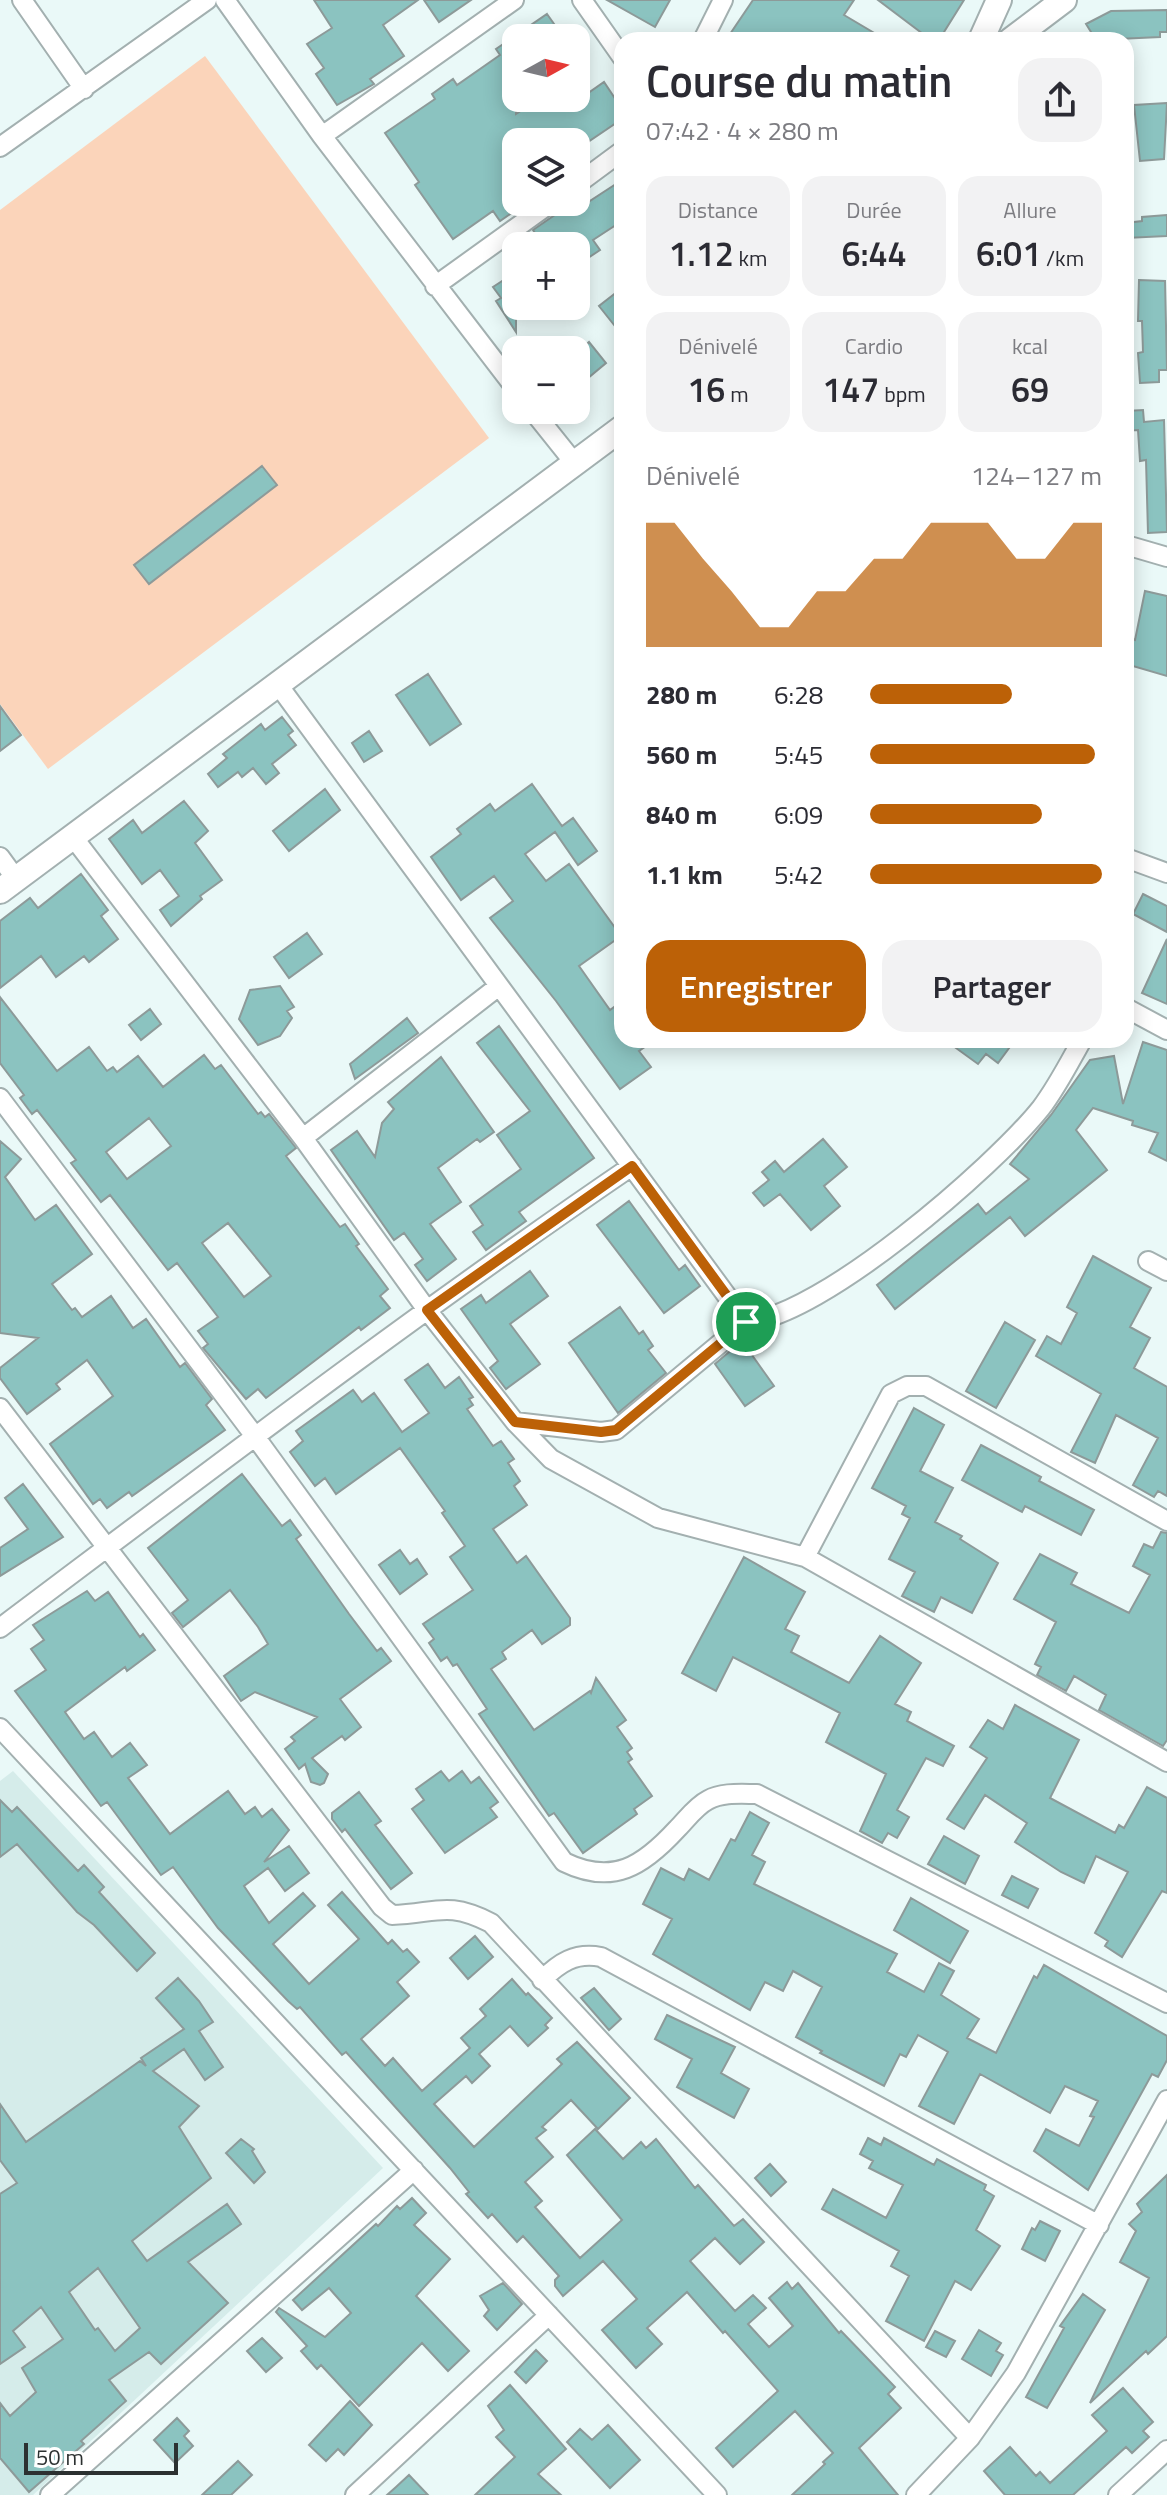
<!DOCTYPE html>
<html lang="fr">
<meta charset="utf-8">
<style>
:root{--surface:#fff;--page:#f2f2f3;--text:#2b2b33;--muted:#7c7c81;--accent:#bc6107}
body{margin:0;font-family:"Titillium Web",sans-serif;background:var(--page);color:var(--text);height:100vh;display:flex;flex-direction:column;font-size:30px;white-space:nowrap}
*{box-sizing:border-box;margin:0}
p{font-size:26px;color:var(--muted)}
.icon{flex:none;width:44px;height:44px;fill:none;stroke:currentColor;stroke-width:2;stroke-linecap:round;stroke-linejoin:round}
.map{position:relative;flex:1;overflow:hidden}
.drawer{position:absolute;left:614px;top:32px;width:520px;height:1016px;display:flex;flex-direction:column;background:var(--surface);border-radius:24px;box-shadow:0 4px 20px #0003}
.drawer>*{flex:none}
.needle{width:52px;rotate:82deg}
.controls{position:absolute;left:502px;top:24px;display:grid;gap:16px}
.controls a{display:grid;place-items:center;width:88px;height:88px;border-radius:16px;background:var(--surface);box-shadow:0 4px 20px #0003;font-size:40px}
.scale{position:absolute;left:24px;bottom:20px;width:154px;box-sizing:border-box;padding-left:8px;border:4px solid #2c3131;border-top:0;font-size:22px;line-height:28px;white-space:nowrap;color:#2c3131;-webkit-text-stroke:6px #fff;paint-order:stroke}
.pin{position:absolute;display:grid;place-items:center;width:68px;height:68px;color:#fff;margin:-34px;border:4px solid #fff;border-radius:50%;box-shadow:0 2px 8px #0007}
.round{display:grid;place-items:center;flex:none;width:84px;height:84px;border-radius:24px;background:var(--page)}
.headline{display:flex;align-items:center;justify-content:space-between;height:136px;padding:0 32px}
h1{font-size:44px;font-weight:600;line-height:60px}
.stats{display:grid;grid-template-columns:repeat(3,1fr);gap:12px;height:136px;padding:8px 32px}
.stats div{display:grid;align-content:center;border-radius:20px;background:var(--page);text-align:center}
.stats b{font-size:34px;font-weight:600}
.stats small{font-size:22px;font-weight:400}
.stats p{font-size:22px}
.chart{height:224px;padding:16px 32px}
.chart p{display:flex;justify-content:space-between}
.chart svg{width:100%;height:144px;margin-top:8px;fill:var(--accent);opacity:.7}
.action{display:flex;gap:16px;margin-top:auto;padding:16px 32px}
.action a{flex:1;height:92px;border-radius:24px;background:var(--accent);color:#fff;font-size:32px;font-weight:600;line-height:92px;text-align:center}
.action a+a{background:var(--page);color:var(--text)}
ul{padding:0 32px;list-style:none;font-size:26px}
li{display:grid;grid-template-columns:128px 96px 1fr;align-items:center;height:60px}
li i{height:20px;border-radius:10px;background:var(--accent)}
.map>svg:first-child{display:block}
.built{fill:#d5ecea}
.green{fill:#fbd4ba}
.building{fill:#8bc3c0;stroke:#8d9a99;stroke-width:2;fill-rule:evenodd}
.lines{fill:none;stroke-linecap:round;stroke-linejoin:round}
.minor-casing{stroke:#a3b0b0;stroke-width:22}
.secondary-casing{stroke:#a3b0b0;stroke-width:28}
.minor{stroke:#fff;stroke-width:18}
.secondary{stroke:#fff;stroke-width:24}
.route-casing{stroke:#fff;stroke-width:16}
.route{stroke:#bc6107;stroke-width:10}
</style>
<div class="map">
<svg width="1167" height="2495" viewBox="0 0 1167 2495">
<rect width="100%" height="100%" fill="#eaf9f8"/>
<path class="built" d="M13,1771L383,2168L33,2495H0V1781Z"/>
<path class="green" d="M205,56L489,438L48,769L0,704V210Z"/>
<path class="building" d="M314,0H418L383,25L404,56L370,79L374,84L337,105L316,74L324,68L307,44L332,28Z
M424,0H471L439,22Z
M607,0H670L655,27Z
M753,0H854L844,15L886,40H726Z
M878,0H964L939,40H931Z
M1167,10V32H1160V37L1096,40L1086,24L1111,11Z
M547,14L564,38H516V114L536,101L542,109L558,98H566L571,105L604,82L622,109V119L576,150V142H516V202H531L520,210L516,203V210L500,221L493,211L453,239L415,185L419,182L385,133L435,99L432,94L453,79L457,85L500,55L496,49Z
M1167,103L1164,159L1140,161L1134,105Z
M622,180V221L593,240L600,250L576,266V246H544L533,230L559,212L564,202H575L579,208Z
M1167,215V236L1126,238V223L1142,221V217Z
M516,272V332L496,301L501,298L493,287Z
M1139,280L1165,281L1167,370H1159V382L1140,383L1138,353L1143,352L1142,321H1138Z
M622,288V335L599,306Z
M589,342L606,363L576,388V353Z
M1143,410L1144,422L1164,420L1167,532L1148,533L1146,460L1140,461L1138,430L1126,431V411Z
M262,466L277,485L149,584L134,565Z
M1145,591L1167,596V676L1126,664V638L1135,640Z
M428,674L461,724L430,745L396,695Z
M0,706L21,735L0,751Z
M282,717L293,731L288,735L296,745L272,764L279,773L266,784L253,768L242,777L238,772L218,787L208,774L227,758L223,754L261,724L265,730Z
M369,731L382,751L364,762L352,743Z
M532,784L562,826L573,818L597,851L578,865L555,832L525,854L546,881L569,864L621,936L579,966L610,1010L622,1001V1040H655L639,1051L651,1067L620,1089L556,1001L490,918L513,901L494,876L461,900L431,857L461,834L457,829L490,804L495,811Z
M325,789L340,810L289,851L273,831Z
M184,801L208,831L195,843L222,880L200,896L202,899L171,926L160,910L179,896L160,870L142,884L109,839L133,820L142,833Z
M81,874L108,910L101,916L118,939L89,962L84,956L56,977L41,956L0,988V921L30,898L38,908Z
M1143,894L1167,906V932L1133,914Z
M307,933L322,954L289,978L274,957Z
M1167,939V1004L1142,993Z
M280,986L294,1007L287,1011L292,1018L280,1036L258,1045L239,1019L250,990Z
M0,997L57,1071L89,1047L107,1071L113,1067L117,1072L138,1056L163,1087L204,1055L215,1069L221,1065L258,1114L261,1112L265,1117L269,1114L296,1148L286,1156L340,1227L345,1224L359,1244L356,1246L388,1289L380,1296L390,1308L361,1330L359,1327L266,1398L258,1389L246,1399L203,1348L208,1344L198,1331L218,1317L177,1263L168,1270L110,1195L101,1202L71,1163L76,1160L37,1110L32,1114L20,1098L24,1095L0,1063ZM149,1118L171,1146L127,1179L106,1152ZM228,1223L271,1276L244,1297L202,1243Z
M150,1009L161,1024L141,1040L129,1025Z
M407,1018L418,1033L355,1079L350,1064Z
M499,1026L594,1158L519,1212L526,1221L486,1250L473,1232L483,1225L470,1206L521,1169L497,1135L530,1111L477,1043Z
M945,1040H1015L998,1063L986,1054L978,1064Z
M1143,1042L1167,1050V1161L1149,1152L1158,1133L1132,1125L1133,1121L1093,1108L1076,1130L1107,1170L1025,1236L1010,1217L895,1309L877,1285L978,1204L986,1214L1029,1179L1010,1164L1051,1115L1090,1060L1114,1056L1123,1104Z
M441,1057L494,1132L480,1142L477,1139L438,1168L461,1202L430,1224L456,1259L427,1281L415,1265L423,1259L404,1233L394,1240L331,1150L357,1131L375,1157L382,1123L394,1109L388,1102Z
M823,1139L847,1167L824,1186L840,1206L811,1230L780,1194L764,1206L753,1193L769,1180L762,1172L775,1161L784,1172Z
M0,1141L21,1159L5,1177L35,1220L56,1205L92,1254L52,1284L72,1310L75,1308L82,1317L111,1296L133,1328L146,1319L180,1367L185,1363L212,1399L206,1405L225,1430L132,1496L129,1492L107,1508L100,1499L93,1504L50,1444L113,1396L87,1360L56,1384L60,1389L27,1414L0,1378V1368L38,1338L0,1333Z
M629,1201L679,1270L685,1265L700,1286L664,1313L597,1225Z
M1093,1256L1151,1288L1130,1327L1150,1338L1134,1368L1167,1387V1496L1158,1491L1154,1497L1133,1485L1158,1438L1116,1415L1095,1463L1071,1452L1101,1394L1036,1356L1047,1336L1061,1344L1077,1313L1067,1307Z
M530,1271L548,1296L510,1324L540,1364L506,1389L490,1368L498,1361L461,1309L481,1295L486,1303Z
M620,1307L639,1334L643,1331L653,1346L648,1350L666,1373L618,1413L569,1343Z
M1005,1322L1035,1340L996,1408L966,1391Z
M742,1341L774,1386L745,1406L715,1364Z
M428,1364L445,1388L459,1377L473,1397L469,1399L473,1405L467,1409L493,1446L501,1441L514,1459L508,1463L520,1481L514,1486L527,1505L493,1529L517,1563L526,1556L570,1618V1625L542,1644L532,1630L502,1652L506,1659L491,1669L534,1730L590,1691L591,1693L596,1678L626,1720L617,1727L632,1748L627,1752L632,1759L628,1762L652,1796L634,1809L637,1814L583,1853L554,1813L549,1816L479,1714L487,1709L457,1664L453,1666L447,1657L441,1661L429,1643L434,1639L423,1624L473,1590L450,1557L465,1546L442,1513L445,1511L400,1448L336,1494L325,1478L315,1486L290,1452L303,1441L296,1431L353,1390L362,1402L374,1393L402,1432L429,1413L405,1380Z
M914,1408L944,1425L920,1471L953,1488L935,1522L962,1536L960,1539L998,1563L972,1613L941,1597L934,1612L902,1596L915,1572L889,1559L910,1518L902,1514L906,1506L872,1488Z
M981,1445L1041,1477L1039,1481L1094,1510L1081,1535L1025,1506L1022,1512L962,1480Z
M242,1474L282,1526L290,1520L301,1535L296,1539L349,1614L377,1651L381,1648L391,1661L340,1699L361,1727L345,1740L342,1736L312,1758L328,1774L324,1783L320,1785L311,1782L305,1764L299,1769L285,1749L295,1741L291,1737L317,1717L255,1692L241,1701L224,1676L268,1644L258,1627L230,1590L183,1627L172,1613L188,1600L148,1548Z
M23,1484L63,1537L0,1576V1548L28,1529L5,1498Z
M1161,1532L1167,1533V1740L1163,1746L1099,1710L1106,1695L1074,1676L1066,1691L1037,1675L1041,1667L1035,1664L1056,1622L1014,1599L1040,1554L1077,1573L1071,1584L1129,1613L1150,1575L1133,1566L1144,1544L1153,1548Z
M400,1550L410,1564L417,1559L427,1574L400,1594L379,1565Z
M744,1557L805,1592L785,1629L799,1636L791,1652L849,1683L880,1636L921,1663L895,1704L911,1712L907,1721L954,1746L943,1766L926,1758L897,1810L909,1817L897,1838L888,1833L882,1843L860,1831L886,1774L826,1742L840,1713L733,1657L716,1691L682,1673Z
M87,1591L95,1601L108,1592L140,1637L143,1634L155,1650L127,1671L125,1667L65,1712L84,1739L94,1732L112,1757L130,1743L147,1765L128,1778L170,1834L228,1791L245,1814L255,1807L262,1817L272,1809L289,1830L264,1862L289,1846L309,1873L285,1891L268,1868L244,1886L269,1923L303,1893L315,1906L273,1944L309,1984L359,1939L328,1905L342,1892L388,1944L392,1940L403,1952L407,1949L419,1962L397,1982L409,1996L361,2039L385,2066L393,2058L422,2091L470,2048L461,2038L486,2016L480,2009L512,1979L526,1995L528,1993L552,2018L545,2025L548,2028L528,2046L510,2026L479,2054L490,2066L472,2083L466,2076L434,2104L474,2147L562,2064L557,2059L577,2042L630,2098L598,2129L571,2100L542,2127L546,2130L536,2138L553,2157L525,2182L542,2201L535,2207L580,2258L622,2220L567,2155L595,2129L623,2159L641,2142L646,2148L656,2139L695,2188L698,2185L734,2226L743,2219L764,2242L740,2264L715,2238L690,2261L735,2311L753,2295L766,2308L748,2324L769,2347L793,2326L769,2298L787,2282L792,2289L798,2283L839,2333L841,2331L895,2387L888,2394L901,2408L859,2448L898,2495H792L825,2464L823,2462L833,2453L795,2411L733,2467L716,2448L778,2391L725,2331L723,2333L687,2292L647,2328L662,2344L636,2368L602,2330L637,2299L603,2261L563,2296L555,2286V2280L559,2276L523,2236L517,2242L492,2214L488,2218L466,2194L469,2192L450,2168L346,2052L342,2055L300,2007L297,2009L288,2001L218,1928L173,1867L161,1875L107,1802L101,1806L15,1691L46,1670L31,1649L44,1640L33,1625Z
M1015,1705L1079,1740L1050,1798L1115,1833L1119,1825L1124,1828L1147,1787L1167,1798V1893L1162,1891L1122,1957L1105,1946L1108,1941L1095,1933L1128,1872L1096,1856L1084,1883L1061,1872L1015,1842L1027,1823L985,1795L964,1829L947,1819L987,1758L970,1747L988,1720L1003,1729Z
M441,1771L449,1781L462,1771L471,1783L479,1777L498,1802L490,1808L497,1817L445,1853L412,1809L424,1800L416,1789Z
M359,1792L381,1821L375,1825L412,1873L391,1889L345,1829L342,1832L332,1819V1813Z
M0,1800L12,1812L17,1807L78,1871L84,1865L104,1887L99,1892L155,1953L137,1971L94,1925L77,1912L17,1844L0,1857Z
M750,1812L769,1823L752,1855L765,1862L754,1884L897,1954L887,1972L924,1992L939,1963L954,1971L941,1995L979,2019L967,2038L996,2053L1034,1976L1037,1978L1044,1965L1167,2036V2060L1158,2077L1152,2074L1088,2190L1034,2151L1046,2129L1079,2146L1094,2117L1090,2116L1098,2101L1065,2086L1050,2113L980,2074L954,2124L919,2106L948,2052L918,2035L906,2057L900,2054L884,2086L820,2053L822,2051L796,2037L822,1987L793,1971L783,1991L765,1982L750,2010L653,1954L672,1919L643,1904L661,1868L684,1880L689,1869L709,1880L731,1839L735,1841Z
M944,1836L979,1856L965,1884L928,1864Z
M1012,1876L1038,1889L1028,1908L1002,1895Z
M911,1898L968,1931L950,1963L894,1930Z
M475,1936L493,1957L468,1979L450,1958Z
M178,1978L199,2001L213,2022L199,2031L223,2067L205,2080L184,2049L153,2071L199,2106L179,2127L211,2178L132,2241L147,2261L227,2204L241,2224L188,2262L228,2303L161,2364L149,2352L109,2380L126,2401L81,2441L84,2444L29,2492L0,2458V2403L10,2416L36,2392L22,2368L63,2339L41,2307L13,2331L25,2347L0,2364V2194L17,2183L0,2160V2104L26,2142L140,2061L146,2066L141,2058L184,2029L156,1998ZM98,2268L140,2328L115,2351L98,2328L95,2330L69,2292Z
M594,1988L621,2019L609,2030L581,1998Z
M667,2015L735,2047L721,2073L749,2089L734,2118L677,2087L692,2059L655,2039Z
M868,2138L881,2145L884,2138L934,2165L937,2159L986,2185L984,2190L994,2196L976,2230L1000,2246L971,2290L955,2281L924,2341L886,2321L909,2276L891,2266L899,2251L822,2209L833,2189L886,2218L903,2185L869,2168L873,2161L860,2154Z
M241,2139L254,2149L252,2151L265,2172L254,2183L226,2153Z
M770,2164L786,2182L771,2196L755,2178Z
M1167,2175V2336L1148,2354L1146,2351L1090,2403L1149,2278L1120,2262L1136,2231L1129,2224L1142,2212L1137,2204Z
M412,2198L426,2213L414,2225L450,2259L416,2296L469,2351L448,2371L422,2343L359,2406L321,2365L317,2369L301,2351L307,2346L276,2312L279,2308L325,2337L351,2313L329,2288L302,2310L293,2300L376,2224L378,2226L397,2206L400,2209Z
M1040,2221L1060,2231L1045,2261L1022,2249L1032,2228L1035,2230Z
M503,2283L522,2304L497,2330L484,2316L489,2310L480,2296Z
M1083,2294L1105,2310L1047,2408L1026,2397L1064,2328L1060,2326Z
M979,2330L1001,2343L996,2351L1003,2355L991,2376L962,2359Z
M935,2331L955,2341L946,2357L926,2347Z
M262,2338L282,2358L266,2372L247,2351Z
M536,2350L547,2361L526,2383L515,2372Z
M510,2385L566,2449L538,2474L561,2495H475L515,2457L496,2437L504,2430L488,2406Z
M1123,2388L1153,2422L1143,2431L1149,2437L1132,2453L1126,2447L1073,2495H1005L984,2471L1010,2447L1036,2476L1040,2472L1050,2483L1107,2431L1092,2415Z
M350,2401L372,2425L344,2455L338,2449L326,2461L309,2445Z
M177,2418L189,2431L184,2436L193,2446L175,2463L154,2440Z
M608,2425L640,2460L610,2488L567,2442L580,2429L592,2440Z
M238,2461L252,2475L231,2495H202Z
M409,2475L428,2495H387L396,2487Z"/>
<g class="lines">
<g class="minor-casing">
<path id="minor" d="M22,0L84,89
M225,0L322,136L516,389
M582,0L622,57
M703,40L723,0
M322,136L514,0
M0,147L207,0
M576,185L622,151
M435,286L552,202
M532,410L576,465
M1126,545L1167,557
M279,686L746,1322
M73,837L303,1138L427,1310L515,1422L551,1459L658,1518L805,1557L1167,1762
M0,857L16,879
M1126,858L1167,873
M1126,1008L1167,1030
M0,1098L254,1435L564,1862C613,1886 643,1866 677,1829C686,1820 696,1806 708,1800C722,1792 742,1794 757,1794L1167,2003
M303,1138L499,986
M1148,1261L1167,1271
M0,1408L382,1907L392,1915C436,1914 446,1900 491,1923L970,2438
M515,1422L601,1432L616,1430L746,1322C820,1318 994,1167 1041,1108C1057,1087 1069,1063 1082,1040
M805,1557L891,1394L907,1386H926L1167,1521
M0,1628C209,1471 416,1313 632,1166
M0,1728L717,2495
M542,1980C559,1963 575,1952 601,1957L1099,2225
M50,2495L414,2170
M355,2495L549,2315
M916,2495L970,2438L1016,2373L1167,2100
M1118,2495L1167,2450"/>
</g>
<g class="secondary-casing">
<path id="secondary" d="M981,40L999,0
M1011,40L1064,0
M0,891L622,428"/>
</g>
<use href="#minor" class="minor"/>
<use href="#secondary" class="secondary"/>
</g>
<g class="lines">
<g class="route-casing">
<path id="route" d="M632,1166L746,1322L616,1430L601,1432L515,1422L427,1310Z"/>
</g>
<use href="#route" class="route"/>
</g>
</svg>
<div class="controls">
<a><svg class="needle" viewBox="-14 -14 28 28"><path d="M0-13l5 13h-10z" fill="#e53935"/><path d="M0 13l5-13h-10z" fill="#7c7c81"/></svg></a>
<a><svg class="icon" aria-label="layers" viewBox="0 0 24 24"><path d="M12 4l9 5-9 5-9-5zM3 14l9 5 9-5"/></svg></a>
<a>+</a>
<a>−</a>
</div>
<div class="scale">50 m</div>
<div class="pin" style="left:746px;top:1322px;background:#1e9e55"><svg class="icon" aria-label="arrive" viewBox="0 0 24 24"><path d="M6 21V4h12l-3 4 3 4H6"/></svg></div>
<section class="drawer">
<div class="headline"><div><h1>Course du matin</h1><p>07:42 · 4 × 280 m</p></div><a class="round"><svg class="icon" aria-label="share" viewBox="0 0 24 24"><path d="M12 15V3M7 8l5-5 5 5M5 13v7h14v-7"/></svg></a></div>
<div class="stats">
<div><p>Distance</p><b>1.12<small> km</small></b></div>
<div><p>Durée</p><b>6:44</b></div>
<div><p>Allure</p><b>6:01<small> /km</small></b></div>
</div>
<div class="stats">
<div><p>Dénivelé</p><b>16<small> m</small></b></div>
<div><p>Cardio</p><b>147<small> bpm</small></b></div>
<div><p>kcal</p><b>69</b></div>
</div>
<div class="chart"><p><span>Dénivelé</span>124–127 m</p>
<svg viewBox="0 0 160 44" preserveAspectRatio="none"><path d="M0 44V6L10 6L20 17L30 27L40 38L50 38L60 27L70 27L80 17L90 17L100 6L110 6L120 6L130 17L140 17L150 6L160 6V44z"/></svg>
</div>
<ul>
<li><b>280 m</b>6:28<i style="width:61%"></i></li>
<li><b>560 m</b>5:45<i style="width:97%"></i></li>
<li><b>840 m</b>6:09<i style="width:74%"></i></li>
<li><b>1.1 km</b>5:42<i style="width:100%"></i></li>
</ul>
<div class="action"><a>Enregistrer</a><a>Partager</a></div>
</section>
</div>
